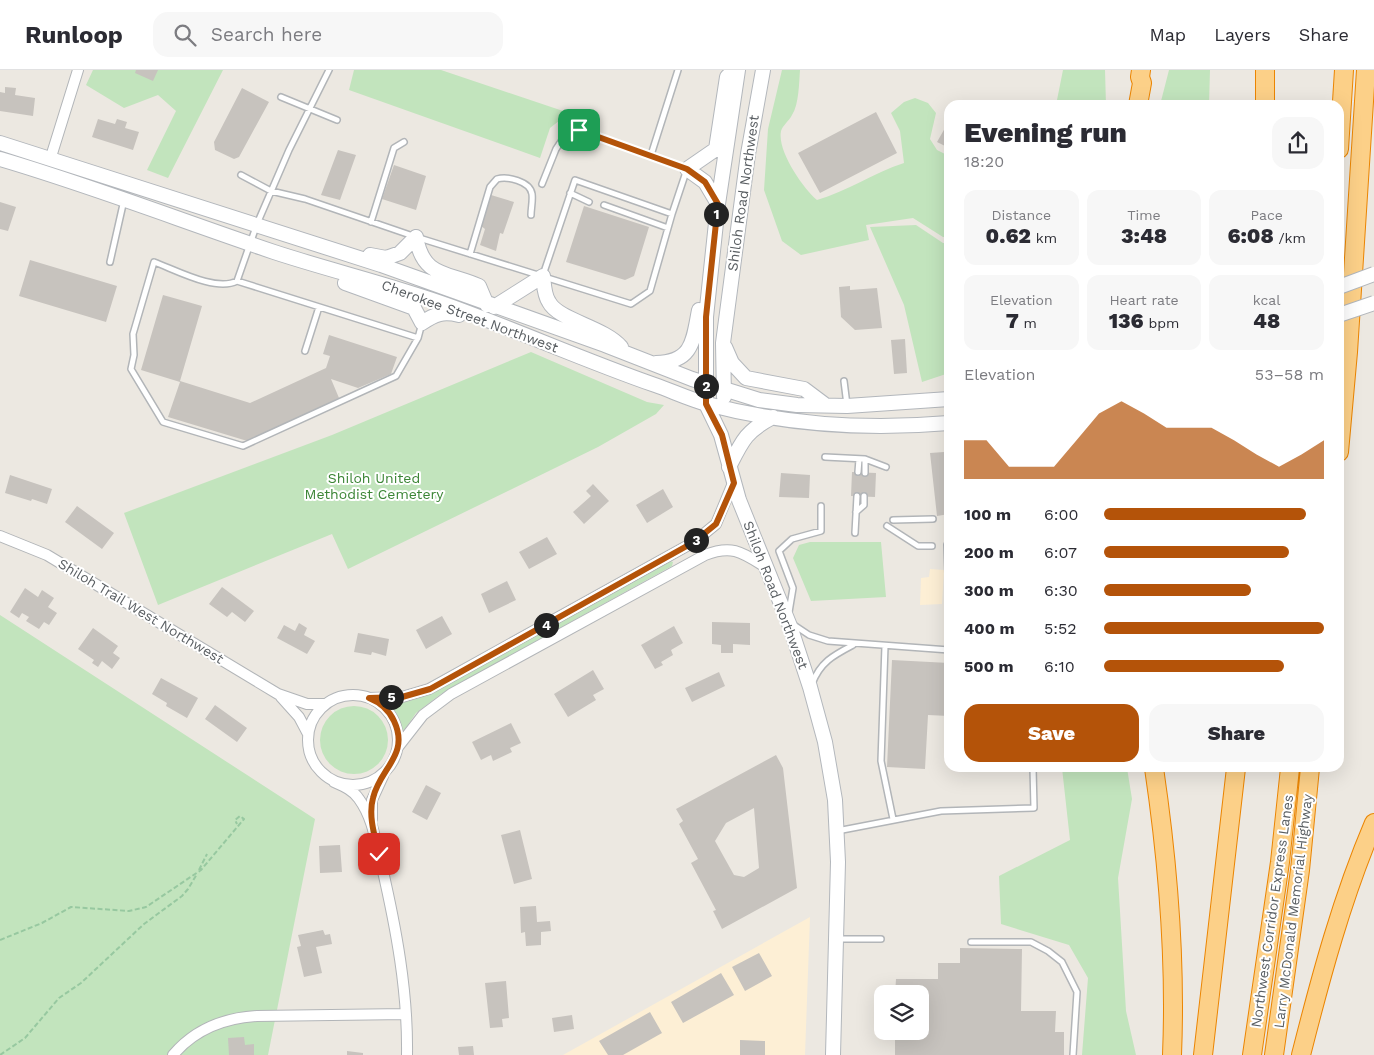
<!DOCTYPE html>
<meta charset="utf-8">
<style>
:root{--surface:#fff;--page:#f7f7f7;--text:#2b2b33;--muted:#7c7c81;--line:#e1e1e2;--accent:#b45309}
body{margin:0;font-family:"Work Sans",sans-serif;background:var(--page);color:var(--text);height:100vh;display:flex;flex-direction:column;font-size:19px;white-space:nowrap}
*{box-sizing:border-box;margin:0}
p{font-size:16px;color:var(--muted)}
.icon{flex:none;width:28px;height:28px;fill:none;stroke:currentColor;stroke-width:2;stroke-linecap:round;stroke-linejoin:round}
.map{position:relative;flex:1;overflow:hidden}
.sheet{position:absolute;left:944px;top:30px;width:400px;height:672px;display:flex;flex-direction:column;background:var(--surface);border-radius:15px;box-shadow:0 5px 20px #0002}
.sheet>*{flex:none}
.buttons{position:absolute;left:874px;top:915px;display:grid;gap:10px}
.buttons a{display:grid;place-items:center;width:55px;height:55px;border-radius:10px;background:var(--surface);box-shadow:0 5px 20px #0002;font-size:25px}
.pin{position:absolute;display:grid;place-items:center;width:42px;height:42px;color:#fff;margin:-21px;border-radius:10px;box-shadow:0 2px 8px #0006}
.km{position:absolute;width:25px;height:25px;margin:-12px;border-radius:50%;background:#222;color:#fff;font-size:14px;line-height:25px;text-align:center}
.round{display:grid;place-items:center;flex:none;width:52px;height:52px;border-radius:15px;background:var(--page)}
.summary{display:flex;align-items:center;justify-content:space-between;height:85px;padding:0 20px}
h1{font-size:28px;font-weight:800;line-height:38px}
.figures{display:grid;grid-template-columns:repeat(3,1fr);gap:8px;height:85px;padding:5px 20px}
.figures div{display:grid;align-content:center;border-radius:12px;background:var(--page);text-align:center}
.figures b{font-size:21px;font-weight:800}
.figures small{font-size:14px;font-weight:400}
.figures p{font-size:14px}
.chart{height:140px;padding:10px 20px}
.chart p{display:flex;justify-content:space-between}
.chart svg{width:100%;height:90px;margin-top:5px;fill:var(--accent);opacity:.7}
.button{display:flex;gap:10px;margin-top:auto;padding:10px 20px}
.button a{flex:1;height:58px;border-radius:15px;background:var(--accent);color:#fff;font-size:20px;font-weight:800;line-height:58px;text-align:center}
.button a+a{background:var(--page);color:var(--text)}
ul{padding:0 20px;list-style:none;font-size:16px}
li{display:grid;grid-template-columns:80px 60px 1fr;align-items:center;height:38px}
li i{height:12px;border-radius:6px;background:var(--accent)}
header{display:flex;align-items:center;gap:30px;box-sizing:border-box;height:70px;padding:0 25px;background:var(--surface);border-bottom:1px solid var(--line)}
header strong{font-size:24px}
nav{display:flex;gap:28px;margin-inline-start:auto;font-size:18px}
.search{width:350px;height:45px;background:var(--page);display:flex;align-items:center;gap:12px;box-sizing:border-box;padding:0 18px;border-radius:15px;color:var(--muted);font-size:19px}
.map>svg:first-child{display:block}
.commercial{fill:#fdefd5}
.green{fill:#c2e4bd}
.building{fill:#c7c3be;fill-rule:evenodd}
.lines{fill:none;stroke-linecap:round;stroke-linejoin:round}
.lane-casing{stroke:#b2b5b8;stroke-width:8}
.street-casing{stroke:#b2b5b8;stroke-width:12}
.secondary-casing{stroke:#b3b7bc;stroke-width:16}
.highway-casing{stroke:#eb8502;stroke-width:20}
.path{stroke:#97c8a0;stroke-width:2;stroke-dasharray:5 2.5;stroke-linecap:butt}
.lane{stroke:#fff;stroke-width:5}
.street{stroke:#fff;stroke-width:10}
.secondary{stroke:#fff;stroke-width:14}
.highway{stroke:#fcd088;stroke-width:18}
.secondary-bridge-casing{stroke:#b3b7bc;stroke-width:16;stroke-linecap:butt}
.secondary-bridge{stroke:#fff;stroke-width:14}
.route-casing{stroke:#fff;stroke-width:10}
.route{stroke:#b45309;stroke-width:6}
.labels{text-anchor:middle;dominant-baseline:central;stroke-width:4;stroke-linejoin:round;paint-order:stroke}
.street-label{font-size:14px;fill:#595e62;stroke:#fff}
.park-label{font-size:14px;fill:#3b8535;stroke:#fff}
</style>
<header>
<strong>Runloop</strong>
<div class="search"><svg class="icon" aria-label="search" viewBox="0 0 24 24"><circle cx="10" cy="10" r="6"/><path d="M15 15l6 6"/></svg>Search here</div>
<nav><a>Map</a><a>Layers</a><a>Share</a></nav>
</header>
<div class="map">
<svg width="1374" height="985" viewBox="0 0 1374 985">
<rect width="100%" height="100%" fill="#ece8e1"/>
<path class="commercial" d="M930,499L944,500L942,534L920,535L921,508L929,507Z
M810,847L805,985H563Z"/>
<path class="green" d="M93,0H223L168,108L147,100L176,41L158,25L124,38L86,15Z
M354,0H441L569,43L550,58L540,88L349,20Z
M782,0H800C799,13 799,34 792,45C789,51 783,55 781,61C777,81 803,118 817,130C848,121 873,103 904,93L900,61L891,43L904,32L915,28L928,33L936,43L930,69L937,80L949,86V167H943L913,148L866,155L869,170L801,185L782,171L764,120L768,59Z
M1063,0H1105L1106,35H1056Z
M1169,0H1210L1209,35H1160Z
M916,155L943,173H949V303L922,312L904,235L870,157Z
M531,282L647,332L664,335L656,344L598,377L348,499L332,464L158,535L124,443L332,365Z
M810,472H881L886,527L811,531L793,488L799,475Z
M670,491L673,492L672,496L441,624L416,643L403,662L397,645L386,631L410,630L437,620Z
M0,545L315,749L268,985H0Z
M320 670a34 34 0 1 1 68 0a34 34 0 1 1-68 0Z
M1062,698H1127L1132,729L1118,808L1126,941L1136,985H1082L1088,908L1069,875L1001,854L999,806L1070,770Z"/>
<path class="building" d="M136,0H158L153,11L135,3Z
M5,17L16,18L15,25L35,28L33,46L0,41V22L5,23Z
M242,18L269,32L239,87L234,89L215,80L214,72Z
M876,42L897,83L820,123L798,83Z
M98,49L115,54L117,49L127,52L125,58L139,62L133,80L92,67Z
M949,51V78L937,72Z
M338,80L356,85L340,130L321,125Z
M394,95L426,106L416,140L382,129Z
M491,125L514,132L503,164L500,163L496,181L480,175L485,159L481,156Z
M0,132L16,137L8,161L0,159Z
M584,136L649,157L634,206L625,210L566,192Z
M30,190L117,216L106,252L19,226Z
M850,216V220L877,218L882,258L855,260L841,247L839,217Z
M163,225L202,236L180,311L250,333L326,298L330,286L323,284L329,265L397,287L391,304L358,318L331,309L339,328L253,370H244L168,347L180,312L141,300Z
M905,269L907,303L894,304L891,270Z
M944,382L946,408H949V444L937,446L930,383Z
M852,402L876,403L875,427L851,426Z
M781,403L810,405L809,428L779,427Z
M10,405L52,419L47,434L32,429L31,431L5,423Z
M593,414L609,431L584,454L573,442L591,426L586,421Z
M663,419L673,437L647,453L636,435Z
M77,436L114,463L102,479L65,452Z
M547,467L557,484L529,499L519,482Z
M507,511L516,530L489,543L481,524Z
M222,517L254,541L245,552L232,542L227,547L209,534Z
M25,518L38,527L42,520L54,528L48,537L57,543L49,555L44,552L39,559L26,551L29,547L22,543L19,548L10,542Z
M442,546L452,564L426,579L416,560Z
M712,552L750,553V575L733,574V583H721V575L712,574Z
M299,553L307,558L304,565L315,571L307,584L277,568L284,555L295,561Z
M674,556L683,573L671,580L673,585L661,592L663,595L655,599L641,575Z
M93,558L118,576L113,583L120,588L112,599L102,591L98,597L92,593L94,590L78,579Z
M358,563L389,569L386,586L372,582L371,585L354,582Z
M892,590L949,593V646L928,645L925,699L887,697Z
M593,600L604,619L593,625L596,630L568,647L554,624Z
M719,602L725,616L692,632L685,618Z
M161,608L198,628L187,648L166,636L167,633L152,624Z
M215,635L247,658L237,672L205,649Z
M511,653L521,673L510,678L512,682L493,691L491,685L481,690L472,672Z
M776,685L783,698L797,818L722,859L713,841L716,840L691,793L698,789L679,754L683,751L676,739ZM754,738L759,798L744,807L734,805L715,771L726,753Z
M426,715L441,723L427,750L412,742Z
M520,760L532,809L514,814L501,765Z
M340,775L342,802L320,803L319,776Z
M536,836L537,852L550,851L551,861L541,862V875L526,876L525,862L521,863L520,837Z
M323,860L325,865L330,864L332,874L316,877L322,903L304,907L297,877L301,876L298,865Z
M960,878L1022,879L1021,941H1056L1055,962H1064V985H895V961H920V924H895L896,909H938V893H960Z
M759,883L772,906L745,921L732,897Z
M721,903L734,925L683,953L671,932Z
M506,911L509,948L502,949L503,957L490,958L485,913Z
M650,942L662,963L623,985H608L599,971Z
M572,945L574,959L554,962L552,948Z
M244,967L245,975L254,974V985H229L228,968Z
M740,970L765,971V985H740Z
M473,976L474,985H459L458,977Z
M347,981L363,983V985H347Z"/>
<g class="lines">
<g class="lane-casing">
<path id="lane" d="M281,27L337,50
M651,85L678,0
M241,105L271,121L305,129L416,167L631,234L650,221L672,144L687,99L579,60L568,61L556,79L542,114
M570,123L589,132
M604,135L668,158
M371,152L394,78L404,72
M470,184L490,117L497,109C507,106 530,111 532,124C533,131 531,138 531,145
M110,192L124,130
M543,205L575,110L672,144
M237,211L257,154L289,80L329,0
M418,268L396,306L243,376L163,352L131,299L134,285L133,264L154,192C176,200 216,222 237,211L418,268L422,253
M305,281L319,237
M844,311L847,335
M825,387L865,389L886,397
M858,402L859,389
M865,403V389
M856,442L864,435V426
M893,450L933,449
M887,456L918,476H932
M855,463L857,426
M947,475L949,532
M789,542L793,518L779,481L792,469L821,461V436
M794,555L809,565L828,571L949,580
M885,576L881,691L893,749
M812,614C820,592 834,585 853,575
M837,761L941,741L1034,738L1033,698
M837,869H881
M971,872H1031L1048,881L1062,892L1077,922L1073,985"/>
</g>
<g class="street-casing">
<path id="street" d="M50,90L78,0
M0,466L47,485L278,624L307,634H325
M308 670a45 45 0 1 1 90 0a45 45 0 1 1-90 0Z
M281,627L299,647L308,664
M369,628L402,627L429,619L694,472L716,454L733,413
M398,677L423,645L451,624L705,485C733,474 743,483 767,498
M334,712C343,716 353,720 359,729C373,748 376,773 382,797C396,858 408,921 407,985
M372,749V730L383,706
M173,985C195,959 223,948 257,946L406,944"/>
</g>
<g class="secondary-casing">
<path id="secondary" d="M738,0L718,134L706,247V334L721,365L739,430L790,556L810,617L825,672L835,730L838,792L833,985
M0,73L381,195L605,275L692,309L759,330L797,335L847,336L949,329
M0,89C92,116 182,151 274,182C332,201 392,215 450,236C519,261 586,291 655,315C672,321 689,329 707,334C786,355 867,360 949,353
M718,134L705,112L687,99L716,79L727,7L734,0
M416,167C423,207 446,202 479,216L487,235
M370,185L386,188L400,183L416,167
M345,213L414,238L422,253C435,244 443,241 459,245
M494,237L543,206C544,214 544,225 549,232C558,250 604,257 621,277
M725,277L732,293L746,308L804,319L824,334
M656,293C693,292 693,271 699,240
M724,327L723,273L748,84L763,0
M729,397C742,371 746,361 773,347"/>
</g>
<g class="highway-casing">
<path id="highway" d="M1138,35L1142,13L1140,7L1141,0
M1265,35V0
M1339,79L1344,0
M1339,382L1348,282L1366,0
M1154,698C1168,793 1176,889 1172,985
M1203,985L1236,698
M1252,985L1280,792L1290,698
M1274,985L1300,800L1310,698
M1301,985C1321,906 1342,828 1374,753"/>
</g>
<path class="path" d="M199,800L207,784
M0,870L42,853L71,837L129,841L146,837L201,800L244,749L240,746L235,750L237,754
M0,985L25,968L59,928L81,913L144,854L182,826L188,819L197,804"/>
<use href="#lane" class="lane"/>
<use href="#street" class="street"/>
<use href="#secondary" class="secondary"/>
<use href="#highway" class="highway"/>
<g class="secondary-bridge-casing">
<path id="secondary-bridge" d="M1339,217L1374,204
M1339,245L1374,233"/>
</g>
<use href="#secondary-bridge" class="secondary-bridge"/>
</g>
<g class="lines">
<g class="route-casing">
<path id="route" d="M379,784C375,767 368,746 373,728C380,698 410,685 394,651C389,640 379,632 369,628L402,627L430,619L694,472L716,454L734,413L722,365L706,334V247L718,134L705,112L687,99L579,60"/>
</g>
<use href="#route" class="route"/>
</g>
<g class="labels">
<g class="street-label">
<text transform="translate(743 123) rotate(-82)">Shiloh Road Northwest</text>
<text transform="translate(470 246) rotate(20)">Cherokee Street Northwest</text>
<text transform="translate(776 525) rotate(69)">Shiloh Road Northwest</text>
<text transform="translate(141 541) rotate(31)">Shiloh Trail West Northwest</text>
<text transform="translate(1272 841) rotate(-82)">Northwest Corridor Express Lanes</text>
<text transform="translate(1293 841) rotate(-83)">Larry McDonald Memorial Highway</text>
</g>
<g class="park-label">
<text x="374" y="408">Shiloh United<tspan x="374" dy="16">Methodist Cemetery</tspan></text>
</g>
</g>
</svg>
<div class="buttons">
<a><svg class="icon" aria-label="layers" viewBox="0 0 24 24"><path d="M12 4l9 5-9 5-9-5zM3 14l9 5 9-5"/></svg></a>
</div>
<div class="pin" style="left:579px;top:60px;background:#1e9e55"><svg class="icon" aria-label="arrive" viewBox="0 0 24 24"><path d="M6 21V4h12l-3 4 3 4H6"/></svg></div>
<div class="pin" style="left:379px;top:784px;background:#d93025"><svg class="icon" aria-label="check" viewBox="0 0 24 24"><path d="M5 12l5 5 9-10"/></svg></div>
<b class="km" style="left:716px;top:144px">1</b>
<b class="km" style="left:706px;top:316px">2</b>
<b class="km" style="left:696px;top:470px">3</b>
<b class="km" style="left:546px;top:555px">4</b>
<b class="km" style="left:391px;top:627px">5</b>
<section class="sheet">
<div class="summary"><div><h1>Evening run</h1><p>18:20</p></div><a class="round"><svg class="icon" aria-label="share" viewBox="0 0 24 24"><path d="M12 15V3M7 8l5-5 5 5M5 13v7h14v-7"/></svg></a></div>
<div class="figures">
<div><p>Distance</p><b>0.62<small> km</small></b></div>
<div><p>Time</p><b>3:48</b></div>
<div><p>Pace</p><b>6:08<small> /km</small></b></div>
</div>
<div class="figures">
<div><p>Elevation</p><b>7<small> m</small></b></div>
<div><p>Heart rate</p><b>136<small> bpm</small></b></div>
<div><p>kcal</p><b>48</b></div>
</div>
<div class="chart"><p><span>Elevation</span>53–58 m</p>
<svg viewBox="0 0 160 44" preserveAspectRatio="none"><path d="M0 44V25L10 25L20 38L30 38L40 38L50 25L60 12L70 6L80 12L90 19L100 19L110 19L120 25L130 32L140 38L150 32L160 25V44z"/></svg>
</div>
<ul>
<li><b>100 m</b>6:00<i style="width:92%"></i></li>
<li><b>200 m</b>6:07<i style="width:84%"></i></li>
<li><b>300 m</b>6:30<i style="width:67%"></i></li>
<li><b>400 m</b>5:52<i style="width:100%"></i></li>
<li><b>500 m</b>6:10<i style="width:82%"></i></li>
</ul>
<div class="button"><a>Save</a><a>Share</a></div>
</section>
</div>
